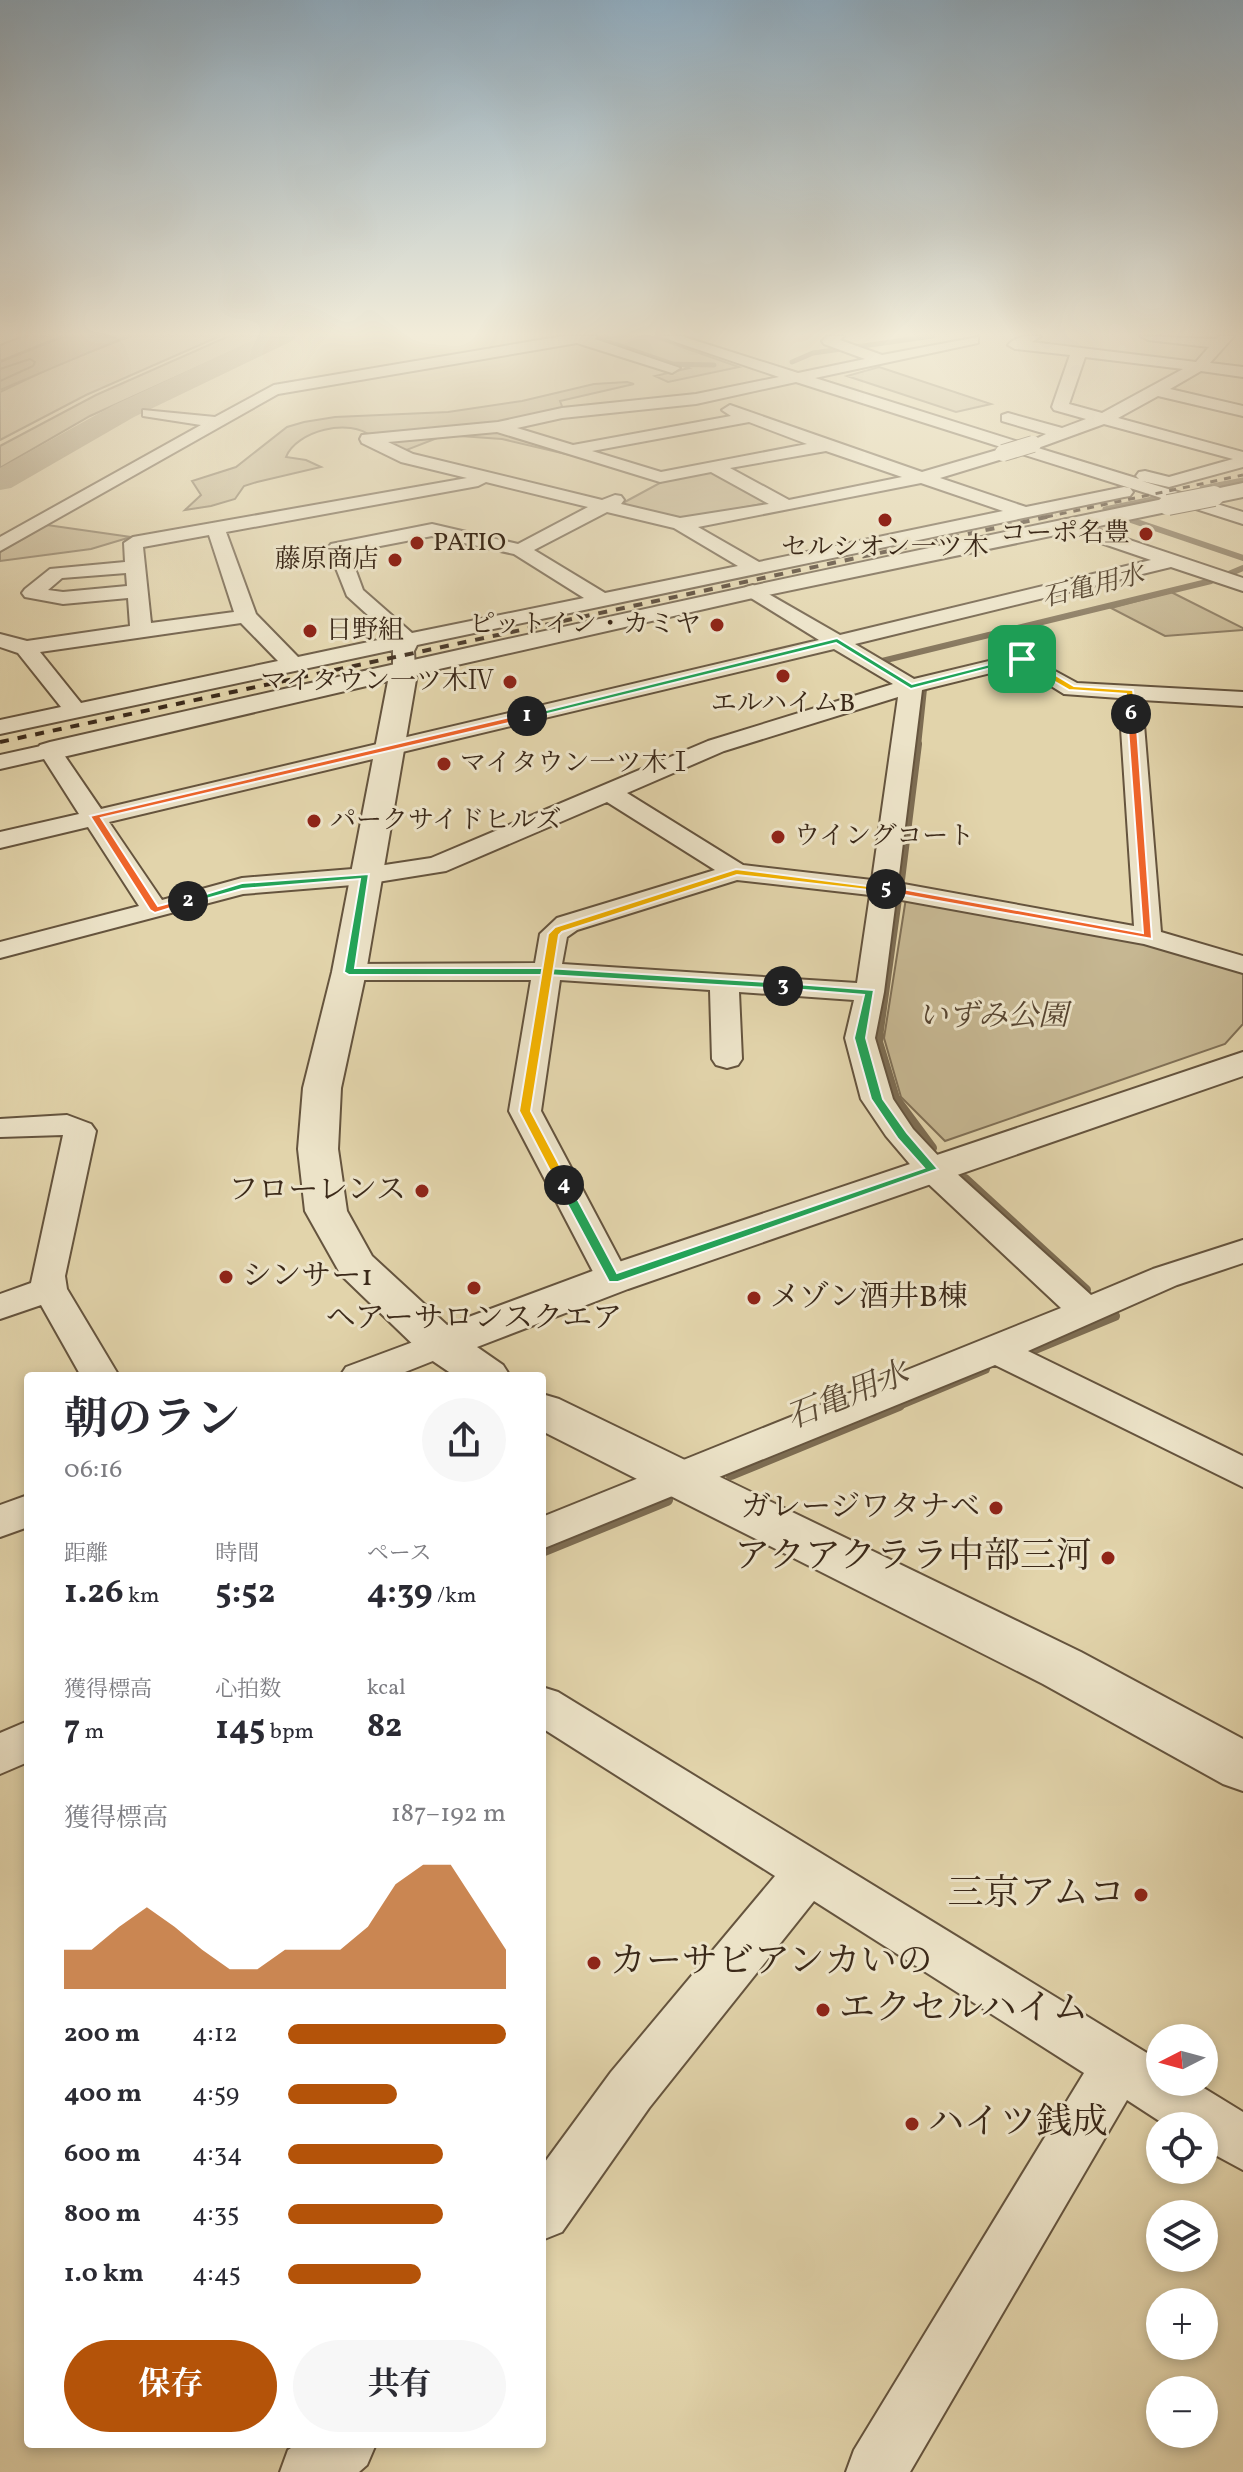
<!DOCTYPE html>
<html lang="ja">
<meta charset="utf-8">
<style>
:root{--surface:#fff;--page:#f7f7f7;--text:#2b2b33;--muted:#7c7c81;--accent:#b45309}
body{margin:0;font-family:Vollkorn,"Noto Serif JP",serif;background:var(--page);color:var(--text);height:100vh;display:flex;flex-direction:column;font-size:30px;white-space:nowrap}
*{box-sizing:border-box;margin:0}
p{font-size:26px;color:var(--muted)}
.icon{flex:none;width:44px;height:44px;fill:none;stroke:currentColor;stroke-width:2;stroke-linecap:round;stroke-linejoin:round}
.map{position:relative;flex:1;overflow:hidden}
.sheet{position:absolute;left:24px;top:1372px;width:522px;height:1076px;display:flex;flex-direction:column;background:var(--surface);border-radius:8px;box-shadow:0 4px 12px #0003}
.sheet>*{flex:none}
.needle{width:52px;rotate:264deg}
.controls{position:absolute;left:1146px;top:2024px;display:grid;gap:16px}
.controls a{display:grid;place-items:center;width:72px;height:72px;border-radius:50%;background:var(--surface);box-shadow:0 4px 12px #0003;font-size:40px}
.pin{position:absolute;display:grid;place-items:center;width:68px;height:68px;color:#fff;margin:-34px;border-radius:16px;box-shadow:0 4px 12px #0006}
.km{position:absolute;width:40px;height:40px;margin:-20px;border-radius:50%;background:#222;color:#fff;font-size:22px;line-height:40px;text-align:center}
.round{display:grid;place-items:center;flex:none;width:84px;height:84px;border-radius:42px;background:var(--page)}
.summary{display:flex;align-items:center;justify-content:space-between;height:136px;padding:0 40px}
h1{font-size:44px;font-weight:700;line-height:60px}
.figures{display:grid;grid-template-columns:repeat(3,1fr);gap:12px;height:136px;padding:8px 40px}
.figures div{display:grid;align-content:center}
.figures b{font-size:34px;font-weight:700}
.figures small{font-size:22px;font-weight:400}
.figures p{font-size:22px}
.chart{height:224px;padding:16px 40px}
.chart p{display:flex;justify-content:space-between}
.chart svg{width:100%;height:144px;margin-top:8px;fill:var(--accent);opacity:.7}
.button{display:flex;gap:16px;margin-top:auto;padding:16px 40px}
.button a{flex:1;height:92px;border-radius:48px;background:var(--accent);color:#fff;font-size:32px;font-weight:700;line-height:92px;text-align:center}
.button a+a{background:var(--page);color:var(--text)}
ul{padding:0 40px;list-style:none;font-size:26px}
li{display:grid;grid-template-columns:128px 96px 1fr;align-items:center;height:60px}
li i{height:20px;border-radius:10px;background:var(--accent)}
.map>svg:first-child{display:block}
.green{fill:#c6b792;stroke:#807056;stroke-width:2}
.water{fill:#a99a79;stroke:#7d6d53;stroke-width:2}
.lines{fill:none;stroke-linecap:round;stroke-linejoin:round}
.shore{stroke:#726249;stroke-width:2}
.stream-far4{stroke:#7d6d53;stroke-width:5}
.stream-far3{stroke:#7d6d53;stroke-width:6}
.stream-far2{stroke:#7d6d53;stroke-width:8}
.stream-far1{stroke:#7d6d53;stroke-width:10}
.stream{stroke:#7d6d53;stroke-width:12}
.river{fill:#a99a79;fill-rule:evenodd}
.minor-casing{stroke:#65543e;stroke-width:4}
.tertiary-casing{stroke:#65543e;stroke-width:4}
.minor{fill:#ece3c8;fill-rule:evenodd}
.tertiary{fill:#ece3c8;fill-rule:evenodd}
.rail-far1{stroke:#3b2919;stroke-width:3;stroke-dasharray:7 7;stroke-linecap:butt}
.rail{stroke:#3b2919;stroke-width:4;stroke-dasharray:9 9;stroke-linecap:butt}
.minor-bridge-casing{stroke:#65543e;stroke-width:18;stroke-linecap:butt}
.tertiary-bridge-casing{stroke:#65543e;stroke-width:22;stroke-linecap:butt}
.minor-bridge{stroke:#ece3c8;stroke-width:16}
.tertiary-bridge{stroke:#ece3c8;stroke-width:20}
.split-1{fill:#22a559;stroke:#fff;stroke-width:2}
.split-2{fill:#f0652b;stroke:#fff;stroke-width:2}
.split-3{fill:#22a559;stroke:#fff;stroke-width:2}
.split-4{fill:#22a559;stroke:#fff;stroke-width:2}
.split-5{fill:#f5b400;stroke:#fff;stroke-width:2}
.split-6{fill:#f0652b;stroke:#fff;stroke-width:2}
.split-7{fill:#f5b400;stroke:#fff;stroke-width:2}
.poi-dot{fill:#8f2418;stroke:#ece3c8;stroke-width:3}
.labels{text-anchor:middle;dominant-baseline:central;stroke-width:6;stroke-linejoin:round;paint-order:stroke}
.far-poi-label{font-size:26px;fill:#3b2919;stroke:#ece3c8;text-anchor:start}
.far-water-label{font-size:26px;font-style:italic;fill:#5c4b36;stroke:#ece3c8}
.park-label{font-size:30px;font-style:italic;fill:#574531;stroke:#ece3c8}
.poi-label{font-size:30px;fill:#3b2919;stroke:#ece3c8;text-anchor:end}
.water-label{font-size:32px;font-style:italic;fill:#5c4b36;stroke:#ece3c8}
.near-poi-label{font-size:36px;fill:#3b2919;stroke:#ece3c8;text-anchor:start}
</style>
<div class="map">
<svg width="1243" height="2472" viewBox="0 0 1243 2472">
<rect width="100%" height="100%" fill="#e2d4ab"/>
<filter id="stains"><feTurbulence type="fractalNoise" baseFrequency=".0025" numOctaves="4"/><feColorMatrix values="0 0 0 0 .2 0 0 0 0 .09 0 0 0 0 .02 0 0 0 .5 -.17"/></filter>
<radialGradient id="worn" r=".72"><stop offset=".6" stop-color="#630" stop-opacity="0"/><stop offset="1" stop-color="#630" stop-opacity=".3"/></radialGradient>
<path class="green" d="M23,336H62L0,361V345Z
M131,336H220L86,395L0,440V392L59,364Z
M229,336H267L90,416L0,468V446L96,395Z
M619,336H651L739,367L668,382L655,376L689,368L604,339Z
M879,367L991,404L956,412L847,376Z
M627,382L634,384L560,401L563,409L493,423L372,437C350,417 296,431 286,457L306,460L321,467L257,482L244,486L235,499L211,506L185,510L201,495L192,481L236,467L287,427L304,422L335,417L448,412L522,401L594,384Z
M492,431L600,462L502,439L445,435L404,451L385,440Z
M714,470L772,502L683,519L621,504L669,478Z
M47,525L131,537L91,549L0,561V552Z
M1171,592L1243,628V630L1165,636L1111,608Z
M906,898L1139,938L1243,968V1024L1225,1044L945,1141L901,1097L884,1038Z"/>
<path class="water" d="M65,336H128L0,390V362Z"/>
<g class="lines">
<path class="shore" d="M0,369L30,359L35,362L33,366L0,381"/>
<path class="stream-far4" d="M594,339L606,336
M792,362L813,353L933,336
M666,364L714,365
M1202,488L1243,480
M1105,509L1171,495"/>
<path class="stream-far3" d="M1128,519L1243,558
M1224,576L1243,568
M892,667L882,661L1211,581
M918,746L924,689"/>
<path class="stream-far2" d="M901,880L918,744
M879,1037L898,899"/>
<path class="stream-far1" d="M879,1035L878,1042L895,1098L932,1148
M965,1179L1086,1290
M1033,1350L1115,1316
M894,1407L985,1369"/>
<path class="stream" d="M731,1474L899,1405
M542,1551L667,1500"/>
<path class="river" d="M262,336H296L292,341L134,417L11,488L0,490V468L114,405Z"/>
<g class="minor-casing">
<path id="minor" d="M563,336H597L595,339L680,368L672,373L577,343L278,394L0,551V537L201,425L143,416V410L215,417L274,385Z
M658,336H681L798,373L865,359L824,344L822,341L827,336H844L840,340L882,355L978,337V343L815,378L1025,444L1046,434L1002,421V415L1008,413L1062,428L1086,419L1054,410L1052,407L1070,355L1015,349L1008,345C1017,335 1028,336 1041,336L1032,342L1196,362L1209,347L1148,340L1141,336L1216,339L1219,336H1234L1210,363L1243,367V377L1201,371L1170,389L1243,406V416L1158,396L1118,418L1243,452V467L1169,487L1142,481L1243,512V524L1130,488L1133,492L1130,496L1124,497L417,645L414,651L415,669L404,676L393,669V650L0,734V720L61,707L18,653L0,647V634L27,641L130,626L128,598L63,604L25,597L22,593L25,589L50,569L125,562L124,543L133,537L467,478L401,462L362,443L360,439L362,435L498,422L562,408L696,394L779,377ZM1085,357L1183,369L1102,413L1069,404ZM796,382L1004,448L922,472L730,405L722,410L731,416L573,445L517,428L562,418L696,404ZM749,422L807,444L661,472L592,451ZM1104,424L1233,459L1169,477L1145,471L1139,472L1136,476L1139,479L1038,448ZM497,432L660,482L711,472L769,504L680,518L621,504L624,500L621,496L615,495L602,500L413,454L388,442ZM1009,450L1130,488L1124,487L1026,507L940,478L1009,457ZM826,451L902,477L789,500L730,468ZM486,482L588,507L518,544L432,524L331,544L328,548L347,596L392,637L298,657L256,614L226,532L478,486ZM921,483L1003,511L759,562L698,527ZM607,512L674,528L738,566L605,593L534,550ZM209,535L234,612L151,623L143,547ZM432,536L514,554L584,598L412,633L363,590L349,552ZM126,573L127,586L63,592L48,590L62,578ZM241,623L278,661L81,703L40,652Z
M1067,519L1243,578V591L1171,567L855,644L914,679L1022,653L1077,683L1243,692V706L1142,700L1161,932L1243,956V973L1144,944L896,899L884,992L875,1038L893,1099L913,1129L944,1162L1091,1295L1153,1269L1243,1240V1263L1177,1285L1028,1351L1243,1456V1487L995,1365L542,1549V1517L1061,1308L920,1176L886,1136L861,1099L845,1038L854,1000L739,992L742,1059L738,1065L727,1068L716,1065L712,1059L710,990L560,980L541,1111L630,1279L625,1287L613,1291L601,1287L509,1111L531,980H349L339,978L335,972L339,966L349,964L535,963L540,934L557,918L715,870L607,802L446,871L365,884L243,894L0,958V942L139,906L88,827L0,848V832L79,814L44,759L0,769V755L50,744L58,746L101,809L819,640L746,595L743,591L746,587L753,585L840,635L1151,560L1060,529L1058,525L1060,521ZM834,649L893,684L708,741L431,858L365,868L242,878L162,900L109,822ZM1019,666L1064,694L1119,698L1134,926L898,883L922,690ZM898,697L872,880L743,865L627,793L724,751ZM737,880L870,895L857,983L562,964L567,937L577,930Z
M67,1115L91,1124L96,1131L65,1276L67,1289L119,1376H81L41,1305L0,1319V1294L31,1283L63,1135L0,1137V1119Z
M440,1332L453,1335L458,1344L453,1353L395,1376H340L346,1367Z
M28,1495V1527L0,1537V1505Z
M542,1687L558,1692L1160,2061V2082H1194L1243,2112V2170L1204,2149V2126H1167L1127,2100L910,2472H846L854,2450L1084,2073L814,1901L649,2108L562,2232L542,2240V2166L611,2072L775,1876L542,1728Z
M28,1721V1762L0,1774V1733Z
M297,2444H376L367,2465L359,2472H280L288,2450Z"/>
</g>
<g class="tertiary-casing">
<path id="tertiary" d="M1243,483V497L1214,503L1203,496L1206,491Z
M1168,498L1179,505L1176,510L753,598L417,674L366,972L341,1088L338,1149L347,1211L372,1256L447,1325L598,1269L1243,1052V1076L628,1289L477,1347L503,1365L510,1376H455L424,1355L341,1275L305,1211L298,1149L303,1088L332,972L388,681L50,760L40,757L36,751L40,745L50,742C422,657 794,575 1168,498Z
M542,1394L559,1399L1081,1652L1243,1739V1791L1223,1784L1043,1684L542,1431Z"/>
</g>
<use href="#minor" class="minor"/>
<use href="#tertiary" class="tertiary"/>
<path class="rail-far1" d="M1046,517L1243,475"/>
<path class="rail" d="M0,742L1056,515"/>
<g class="minor-bridge-casing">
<path id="minor-bridge" d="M1003,453L1033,444"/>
</g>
<g class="tertiary-bridge-casing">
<path id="tertiary-bridge" d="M1168,505L1214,496"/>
</g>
<use href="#minor-bridge" class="minor-bridge"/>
<use href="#tertiary-bridge" class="tertiary-bridge"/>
</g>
<linearGradient id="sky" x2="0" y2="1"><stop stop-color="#8faabc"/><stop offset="0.49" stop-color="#f2ecd9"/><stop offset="1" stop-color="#f2ecd9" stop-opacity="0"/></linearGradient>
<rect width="1243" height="682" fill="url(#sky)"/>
<path class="split-1" d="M837,638L912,684L1022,656L1026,659L911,689L836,643L527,719L522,716Z"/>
<path class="split-2" d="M527,713L530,718L101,818L158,906L188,898L193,901L155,913L150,910L90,816Z"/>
<path class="split-3" d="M369,874L355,968H547L783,983L788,986L783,989L547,975H349L344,972L360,879L242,889L188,904L183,901L242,883Z"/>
<path class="split-4" d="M783,983L874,990L866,1038L883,1099L907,1133L938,1169L618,1282H609L557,1185L559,1182L570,1185L617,1273L924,1168L898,1139L871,1099L854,1038L864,995L779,988V983Z"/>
<path class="split-5" d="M736,869L891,889L886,892L737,875L562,932L559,935L531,1111L570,1185L559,1188L519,1111L548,934L555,927Z"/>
<path class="split-6" d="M1131,712L1136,714L1152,939L882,891L881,889L886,886L1143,933L1127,714Z"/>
<path class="split-7" d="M1019,657H1025L1074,686L1133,690L1136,714L1131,717L1127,714L1126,694L1069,690L1019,661Z"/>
<g class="poi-dot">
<circle cx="885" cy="520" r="8"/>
<circle cx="1146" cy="534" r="8"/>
<circle cx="417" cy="543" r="8"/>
<circle cx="395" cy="560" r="8"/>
<circle cx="717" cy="625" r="8"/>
<circle cx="310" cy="631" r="8"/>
<circle cx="783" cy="676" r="8"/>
<circle cx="510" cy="682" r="8"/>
<circle cx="444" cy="764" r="8"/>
<circle cx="314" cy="821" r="8"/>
<circle cx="778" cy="837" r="8"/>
<circle cx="422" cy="1191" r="8"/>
<circle cx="226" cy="1277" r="8"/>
<circle cx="474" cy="1288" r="8"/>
<circle cx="754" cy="1298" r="8"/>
<circle cx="996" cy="1508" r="8"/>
<circle cx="1108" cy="1558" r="8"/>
<circle cx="1141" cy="1895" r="8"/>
<circle cx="594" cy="1963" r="8"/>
<circle cx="823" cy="2010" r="8"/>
<circle cx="912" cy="2124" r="8"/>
</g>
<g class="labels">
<g class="far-poi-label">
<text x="1130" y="534" text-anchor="end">コーポ名豊</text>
<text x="433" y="543">PATIO</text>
<text x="885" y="548" text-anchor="middle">セルシオン一ツ木</text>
<text x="379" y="560" text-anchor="end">藤原商店</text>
<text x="701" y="625" text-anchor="end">ピットイン・カミヤ</text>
<text x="326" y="631">日野組</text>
<text x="494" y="682" text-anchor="end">マイタウン一ツ木Ⅳ</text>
<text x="783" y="704" text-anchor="middle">エルハイムB</text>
<text x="460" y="764">マイタウン一ツ木Ⅰ</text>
<text x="330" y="821">パークサイドヒルズ</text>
<text x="794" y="837">ウイングコート</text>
</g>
<g class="far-water-label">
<text transform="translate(1093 587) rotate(-14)">石亀用水</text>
</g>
<g class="park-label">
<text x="993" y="1017">いずみ公園</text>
</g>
<g class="poi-label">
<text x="406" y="1191">フローレンス</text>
<text x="242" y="1277" text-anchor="start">シンサー1</text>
<text x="770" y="1298" text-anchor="start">メゾン酒井B棟</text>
<text x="474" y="1319" text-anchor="middle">ヘアーサロンスクエア</text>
<text x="980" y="1508">ガレージワタナベ</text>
</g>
<g class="water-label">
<text transform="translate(848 1397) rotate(-22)">石亀用水</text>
</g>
<g class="near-poi-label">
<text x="1092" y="1558" text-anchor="end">アクアクララ中部三河</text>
<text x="1125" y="1895" text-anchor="end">三京アムコ</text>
<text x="610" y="1963">カーサビアンカいの</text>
<text x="839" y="2010">エクセルハイム</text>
<text x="928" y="2124">ハイツ銭成</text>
</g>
</g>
<rect width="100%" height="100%" filter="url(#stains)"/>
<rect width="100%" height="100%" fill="url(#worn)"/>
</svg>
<div class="controls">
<a><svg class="needle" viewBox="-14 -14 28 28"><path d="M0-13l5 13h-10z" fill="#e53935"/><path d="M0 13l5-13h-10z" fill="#7c7c81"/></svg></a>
<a><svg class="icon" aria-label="locate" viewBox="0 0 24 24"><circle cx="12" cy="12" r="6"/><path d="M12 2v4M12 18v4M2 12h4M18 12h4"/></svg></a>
<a><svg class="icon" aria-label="layers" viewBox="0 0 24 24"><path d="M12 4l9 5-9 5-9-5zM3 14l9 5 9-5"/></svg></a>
<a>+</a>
<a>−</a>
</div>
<div class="pin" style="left:1022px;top:659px;background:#1e9e55"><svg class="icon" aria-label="arrive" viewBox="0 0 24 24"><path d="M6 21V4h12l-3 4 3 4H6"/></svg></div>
<b class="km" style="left:527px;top:716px">1</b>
<b class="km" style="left:188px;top:901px">2</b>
<b class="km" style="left:783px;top:986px">3</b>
<b class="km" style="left:564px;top:1185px">4</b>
<b class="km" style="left:886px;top:889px">5</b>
<b class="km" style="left:1131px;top:714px">6</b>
<section class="sheet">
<div class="summary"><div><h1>朝のラン</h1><p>06:16</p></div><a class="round"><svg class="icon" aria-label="share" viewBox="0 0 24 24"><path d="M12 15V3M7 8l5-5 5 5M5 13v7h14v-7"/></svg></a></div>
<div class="figures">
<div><p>距離</p><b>1.26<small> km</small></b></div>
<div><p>時間</p><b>5:52</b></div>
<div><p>ペース</p><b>4:39<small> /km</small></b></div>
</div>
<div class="figures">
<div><p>獲得標高</p><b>7<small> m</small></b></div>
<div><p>心拍数</p><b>145<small> bpm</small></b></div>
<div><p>kcal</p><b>82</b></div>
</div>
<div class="chart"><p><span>獲得標高</span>187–192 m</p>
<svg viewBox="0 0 160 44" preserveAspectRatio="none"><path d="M0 44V32L10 32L20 25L30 19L40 25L50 32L60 38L70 38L80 32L90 32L100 32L110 25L120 12L130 6L140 6L150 19L160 32V44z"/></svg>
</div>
<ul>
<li><b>200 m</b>4:12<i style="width:100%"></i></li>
<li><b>400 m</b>4:59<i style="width:50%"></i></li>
<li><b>600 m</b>4:34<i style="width:71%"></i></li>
<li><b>800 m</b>4:35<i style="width:71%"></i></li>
<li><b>1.0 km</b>4:45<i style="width:61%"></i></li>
</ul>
<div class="button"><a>保存</a><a>共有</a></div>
</section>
</div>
